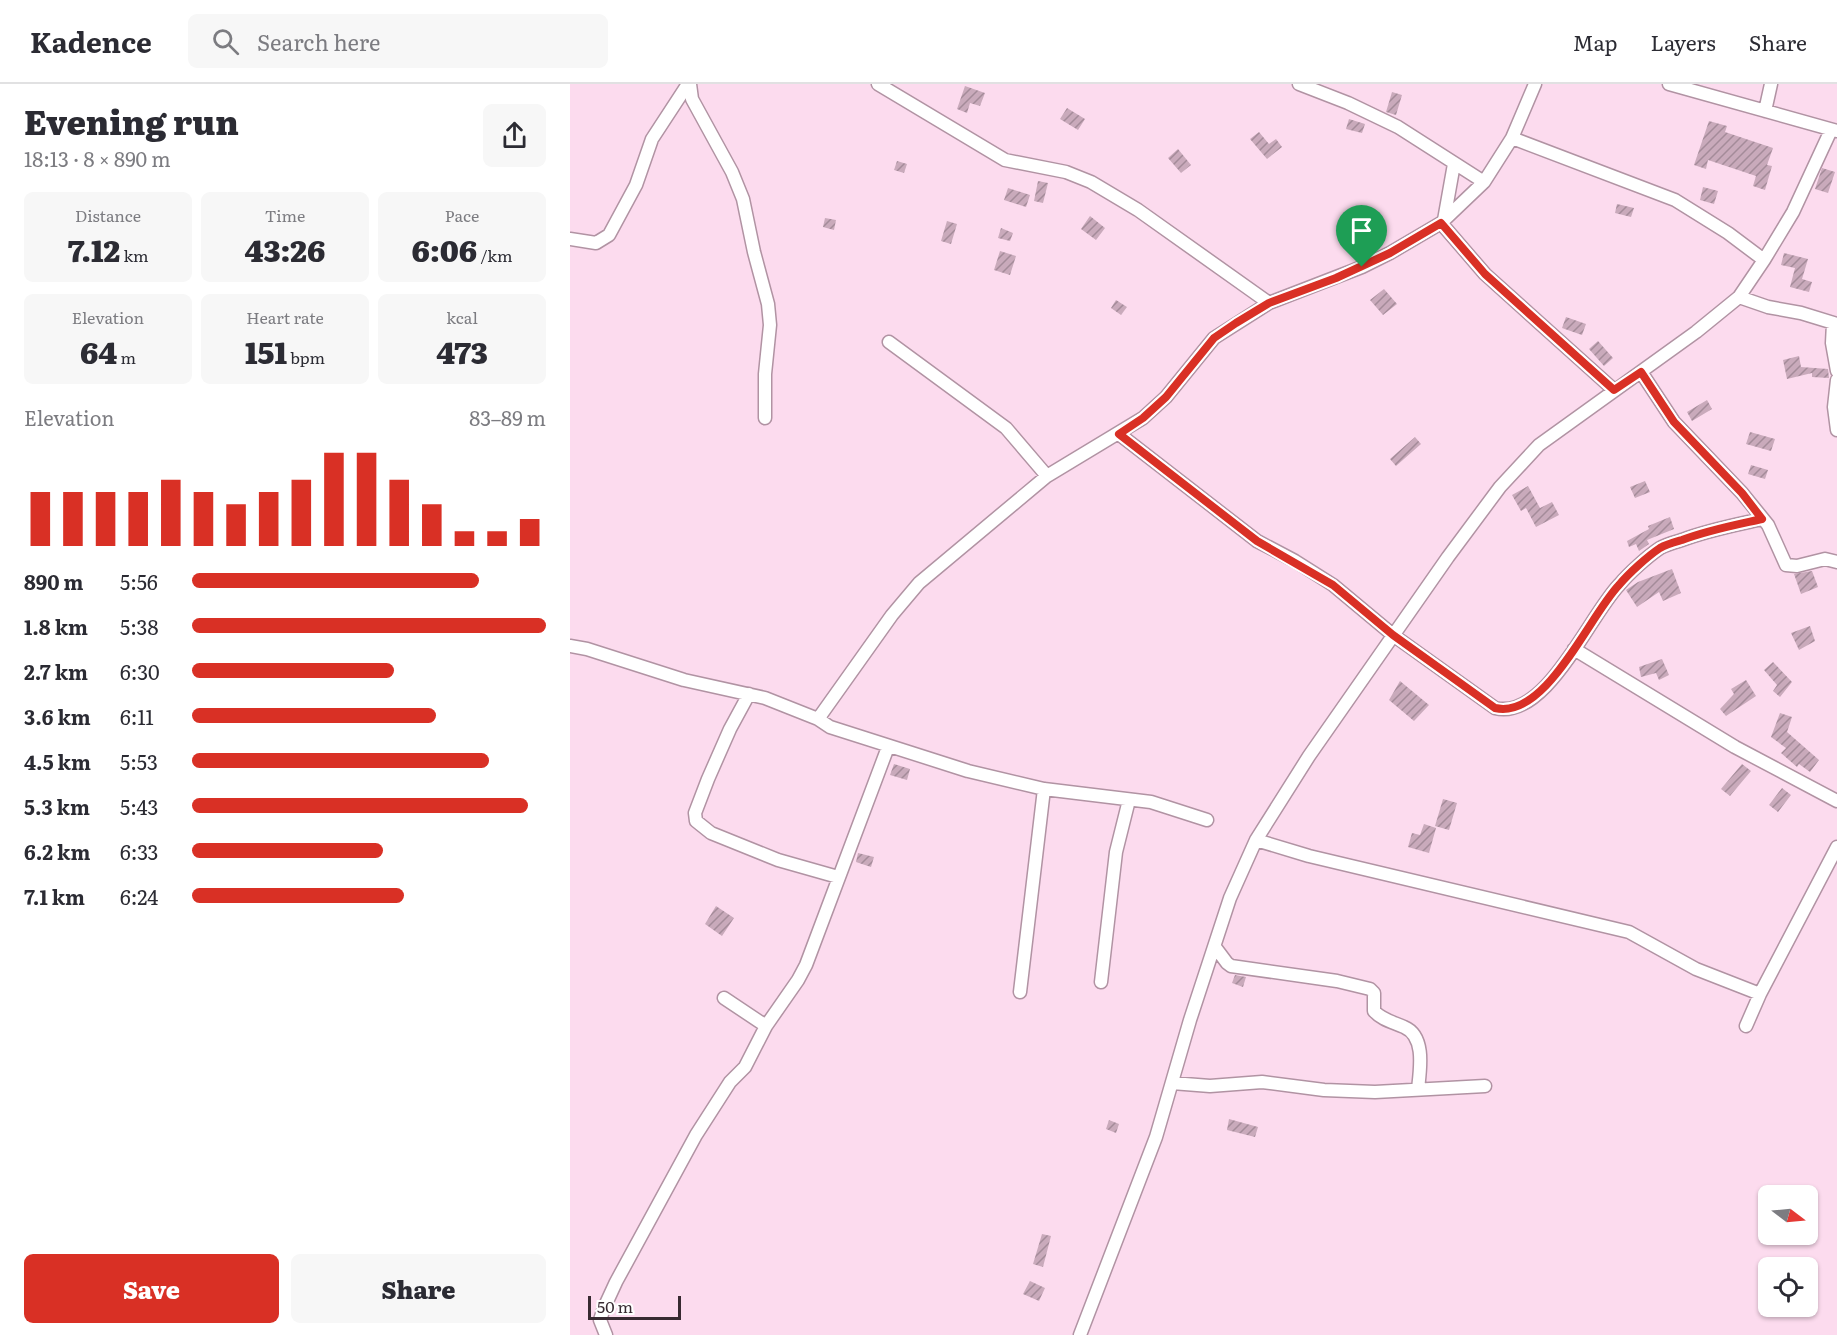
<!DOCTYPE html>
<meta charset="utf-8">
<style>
:root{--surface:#fff;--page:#f7f7f7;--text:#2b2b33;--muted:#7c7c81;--line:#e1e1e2;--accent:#d93025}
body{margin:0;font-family:Literata,serif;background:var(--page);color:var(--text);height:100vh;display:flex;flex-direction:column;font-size:22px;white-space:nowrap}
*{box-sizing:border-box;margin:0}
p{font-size:20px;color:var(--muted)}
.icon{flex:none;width:33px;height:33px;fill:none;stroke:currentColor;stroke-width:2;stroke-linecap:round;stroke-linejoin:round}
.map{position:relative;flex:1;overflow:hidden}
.sheet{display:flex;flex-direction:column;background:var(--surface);width:570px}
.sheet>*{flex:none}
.needle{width:39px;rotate:106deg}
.buttons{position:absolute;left:1188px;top:1101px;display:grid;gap:12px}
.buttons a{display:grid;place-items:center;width:60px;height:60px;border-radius:9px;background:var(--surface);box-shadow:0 2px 4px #0004;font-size:30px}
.scale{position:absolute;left:18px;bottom:15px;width:93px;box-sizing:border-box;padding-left:6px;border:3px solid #372a31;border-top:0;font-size:16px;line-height:21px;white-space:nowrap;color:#372a31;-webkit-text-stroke:4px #fff;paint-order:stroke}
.pin{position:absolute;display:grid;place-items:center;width:51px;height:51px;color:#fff;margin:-62px -26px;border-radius:50% 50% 50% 0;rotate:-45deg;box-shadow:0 0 6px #0007}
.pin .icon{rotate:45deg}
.round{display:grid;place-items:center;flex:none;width:63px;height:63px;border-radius:9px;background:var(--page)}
.head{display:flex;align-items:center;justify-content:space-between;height:102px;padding:0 24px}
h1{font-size:33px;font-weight:800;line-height:45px}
.metrics{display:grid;grid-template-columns:repeat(3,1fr);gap:9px;height:102px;padding:6px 24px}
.metrics div{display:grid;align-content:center;border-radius:9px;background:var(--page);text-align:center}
.metrics b{font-size:30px;font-weight:800}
.metrics small{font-size:16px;font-weight:400}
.metrics p{font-size:16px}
.chart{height:168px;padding:12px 24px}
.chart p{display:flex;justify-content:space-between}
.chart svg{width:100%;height:108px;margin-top:6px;stroke:var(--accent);stroke-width:6}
.action{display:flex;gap:12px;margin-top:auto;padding:12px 24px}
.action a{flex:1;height:69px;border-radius:9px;background:var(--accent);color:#fff;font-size:24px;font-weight:800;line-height:69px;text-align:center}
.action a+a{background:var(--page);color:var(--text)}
ul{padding:0 24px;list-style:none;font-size:20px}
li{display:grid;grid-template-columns:96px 72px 1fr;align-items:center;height:45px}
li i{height:15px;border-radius:8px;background:var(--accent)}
header{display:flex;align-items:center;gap:36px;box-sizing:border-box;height:84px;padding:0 30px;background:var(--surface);border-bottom:2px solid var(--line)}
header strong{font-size:28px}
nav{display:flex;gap:33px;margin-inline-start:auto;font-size:21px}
.search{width:420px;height:54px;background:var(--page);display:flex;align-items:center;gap:15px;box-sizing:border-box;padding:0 21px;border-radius:9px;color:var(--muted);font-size:22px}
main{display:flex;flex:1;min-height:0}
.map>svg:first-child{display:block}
.building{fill:url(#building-hatch)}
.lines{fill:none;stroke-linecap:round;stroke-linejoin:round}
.minor-casing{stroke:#b193a3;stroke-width:15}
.minor{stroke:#fff;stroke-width:12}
.route-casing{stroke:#fff;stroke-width:12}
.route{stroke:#d93025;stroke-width:8}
</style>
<header>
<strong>Kadence</strong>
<div class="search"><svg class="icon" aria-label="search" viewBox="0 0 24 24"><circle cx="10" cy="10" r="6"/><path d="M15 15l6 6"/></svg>Search here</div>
<nav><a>Map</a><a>Layers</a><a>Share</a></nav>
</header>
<main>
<section class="sheet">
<div class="head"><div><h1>Evening run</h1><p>18:13 · 8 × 890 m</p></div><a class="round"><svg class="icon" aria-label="share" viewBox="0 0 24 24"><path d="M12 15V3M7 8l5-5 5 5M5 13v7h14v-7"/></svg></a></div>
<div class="metrics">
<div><p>Distance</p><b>7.12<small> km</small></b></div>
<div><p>Time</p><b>43:26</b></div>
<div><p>Pace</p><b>6:06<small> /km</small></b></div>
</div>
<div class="metrics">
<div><p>Elevation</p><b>64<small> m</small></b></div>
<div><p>Heart rate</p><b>151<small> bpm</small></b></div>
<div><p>kcal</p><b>473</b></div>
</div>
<div class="chart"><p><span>Elevation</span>83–89 m</p>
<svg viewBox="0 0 160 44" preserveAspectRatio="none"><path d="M5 44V22M15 44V22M25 44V22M35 44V22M45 44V17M55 44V22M65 44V27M75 44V22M85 44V17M95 44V6M105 44V6M115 44V17M125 44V27M135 44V38M145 44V38M155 44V33"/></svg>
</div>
<ul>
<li><b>890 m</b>5:56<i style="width:81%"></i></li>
<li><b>1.8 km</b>5:38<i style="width:100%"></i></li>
<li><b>2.7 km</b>6:30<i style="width:57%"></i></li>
<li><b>3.6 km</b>6:11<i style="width:69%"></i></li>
<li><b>4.5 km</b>5:53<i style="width:84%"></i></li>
<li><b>5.3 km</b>5:43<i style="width:95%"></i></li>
<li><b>6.2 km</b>6:33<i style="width:54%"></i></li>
<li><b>7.1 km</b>6:24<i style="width:60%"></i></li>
</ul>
<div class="action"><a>Save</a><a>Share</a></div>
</section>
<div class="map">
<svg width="1267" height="1251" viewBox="0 0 1267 1251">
<defs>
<pattern id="building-hatch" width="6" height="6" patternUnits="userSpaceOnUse" patternTransform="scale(1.5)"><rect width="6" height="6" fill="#c9aabb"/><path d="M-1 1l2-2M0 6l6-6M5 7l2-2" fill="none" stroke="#a48b99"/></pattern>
</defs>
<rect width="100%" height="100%" fill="#fcdbee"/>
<path class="building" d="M395,2L415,9L410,22L400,19L397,29L387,25Z
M822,8L832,11L826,31L816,28Z
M497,24L515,35L508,46L490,35Z
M779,35L795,40L792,49L776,45Z
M1139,37L1157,42L1155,48L1203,64L1197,81L1202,82L1195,106L1183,102L1186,92L1138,76L1136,85L1124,81Z
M689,48L699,60L706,55L712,63L697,75L680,55Z
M608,65L621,81L611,89L598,74Z
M327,77L337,80L334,89L324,86Z
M1252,84L1265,88L1258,109L1245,105Z
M468,97L478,99L473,119L464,117Z
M1133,103L1148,107L1144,120L1130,116Z
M438,104L460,111L456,123L434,116Z
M1047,120L1064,124L1061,133L1045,129Z
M520,132L535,144L526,156L511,145Z
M255,134L266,136L264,146L253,143Z
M377,137L387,140L381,160L371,157Z
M431,144L443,149L440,157L428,154Z
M430,167L446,172L440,191L424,186Z
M1214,169L1238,175L1232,195L1242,198L1239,208L1220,203L1225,184L1211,181Z
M814,205L827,220L813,231L800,216Z
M546,216L557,223L551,231L541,224Z
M996,233L1016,240L1012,251L992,244Z
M1028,257L1043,274L1034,282L1019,265Z
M1229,272L1231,283L1258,285L1259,294L1242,293V289L1217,295L1213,276Z
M1137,316L1142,325L1122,337L1117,328Z
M1180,348L1205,355L1201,367L1176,360Z
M845,353L851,360L826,382L820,375Z
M1181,381L1198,386L1195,395L1178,390Z
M1075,397L1080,408L1065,414L1060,403Z
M958,402L970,424L982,418L989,431L966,443L956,424L951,427L942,411Z
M1100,433L1104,445L1077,456L1079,460L1069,467L1066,460L1059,463L1057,457L1079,445L1078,442Z
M1102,485L1111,509L1093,517L1089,508L1067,523L1056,506L1068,498Z
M1242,487L1248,503L1231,510L1224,490Z
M1240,542L1245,557L1229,566L1221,549Z
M1092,575L1099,591L1089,596L1086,589L1071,593L1069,583Z
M1203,578L1222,598L1210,613L1203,607L1207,601L1194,586Z
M1176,596L1186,612L1156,632L1150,625L1164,610L1161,605Z
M830,597L859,621L844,637L819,616Z
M1210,629L1222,633L1217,648L1249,676L1240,688L1229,680L1227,683L1211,669L1216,664L1201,653Z
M324,680L340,685L337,696L320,691Z
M1172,680L1181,687L1160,712L1151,705Z
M1212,704L1221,711L1208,728L1199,721Z
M873,715L887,719L879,746L865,742Z
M854,740L866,744L859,769L838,763L842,749L850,751Z
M288,769L304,773L301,783L286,778Z
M146,822L164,834L152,852L135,840Z
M665,891L676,893L673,903L662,899Z
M659,1035L688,1043L685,1053L657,1046Z
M539,1036L549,1040L546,1049L536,1045Z
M472,1150L481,1152L473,1183L463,1180Z
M460,1197L475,1204L469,1217L453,1210Z"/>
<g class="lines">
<g class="minor-casing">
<path id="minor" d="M120,0L122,15L162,88L173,115L184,168L198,220L200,241L195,290V334
M308,0L435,76L496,88L521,98L568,126L699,219
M729,0L778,19L828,43L914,98
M1099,0L1267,47
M1195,27L1201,0
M942,54L1105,116L1158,149L1194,176
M874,136L884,80
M871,139L915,190L1044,306
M0,155L26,159L39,151L66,101L82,55L118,0
M1169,213L1198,223L1231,229L1267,240
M1263,239L1262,259L1267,287
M319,258L436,344L477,392
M1071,288L1104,338L1172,409L1198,441L1216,481L1227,482L1255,475L1267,478
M1267,296L1264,323L1267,346
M549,350L687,457L725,477L763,501L823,551L925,624C976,637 1019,532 1049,501C1059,489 1078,472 1090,464C1097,460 1105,458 1112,456C1138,446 1165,441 1192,435
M0,562L17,565L114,596L195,614L248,635L260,643L398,687L474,705L581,718L637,736
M1004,565L1165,663L1267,717
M179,610L160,645L138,695L125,729L126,737L141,749L208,776L268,793
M248,635L322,531L349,499L477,392L573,334L596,313L644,254L699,219L792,183L820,169L871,139L914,98L942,54L965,0
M686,756L739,772L1059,848L1126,885L1190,910
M645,863L657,879L661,882L767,897L800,905L804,909V927C812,936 823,938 834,943C856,952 850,986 848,1005
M531,898L546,768L559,716
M450,908L474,705
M154,914L196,942
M1176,942L1190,910L1267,763
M602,999L640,1002L692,998L754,1006L805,1008L915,1002
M36,1251L30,1236L34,1224L46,1198L126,1051L160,998L175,983L196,942L228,896L236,881L318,663
M510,1251L586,1053L620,936L660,814L686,756L739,672L878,473L930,403L969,361L1126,248L1169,213L1194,176L1223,128L1261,46"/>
</g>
<use href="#minor" class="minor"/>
</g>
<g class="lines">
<g class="route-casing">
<path id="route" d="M871,139L915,190L1044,306L1071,288L1104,338L1172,409L1192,435C1165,441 1138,446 1112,456C1105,458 1097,460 1090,464C1078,472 1059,489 1049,501C1019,532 976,636 925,624L823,551L763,501L687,457L549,350L573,334L596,313L644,254L666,239L699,219L766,194L820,169Z"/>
</g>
<use href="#route" class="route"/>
</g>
</svg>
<div class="buttons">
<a><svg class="needle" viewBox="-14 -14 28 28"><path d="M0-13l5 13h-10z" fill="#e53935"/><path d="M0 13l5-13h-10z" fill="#7c7c81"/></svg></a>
<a><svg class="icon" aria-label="locate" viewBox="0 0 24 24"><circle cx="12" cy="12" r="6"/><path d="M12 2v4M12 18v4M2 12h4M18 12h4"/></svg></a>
</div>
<div class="scale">50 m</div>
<div class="pin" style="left:792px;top:183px;background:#1e9e55"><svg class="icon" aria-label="arrive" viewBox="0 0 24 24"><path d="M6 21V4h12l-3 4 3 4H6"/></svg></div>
</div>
</main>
